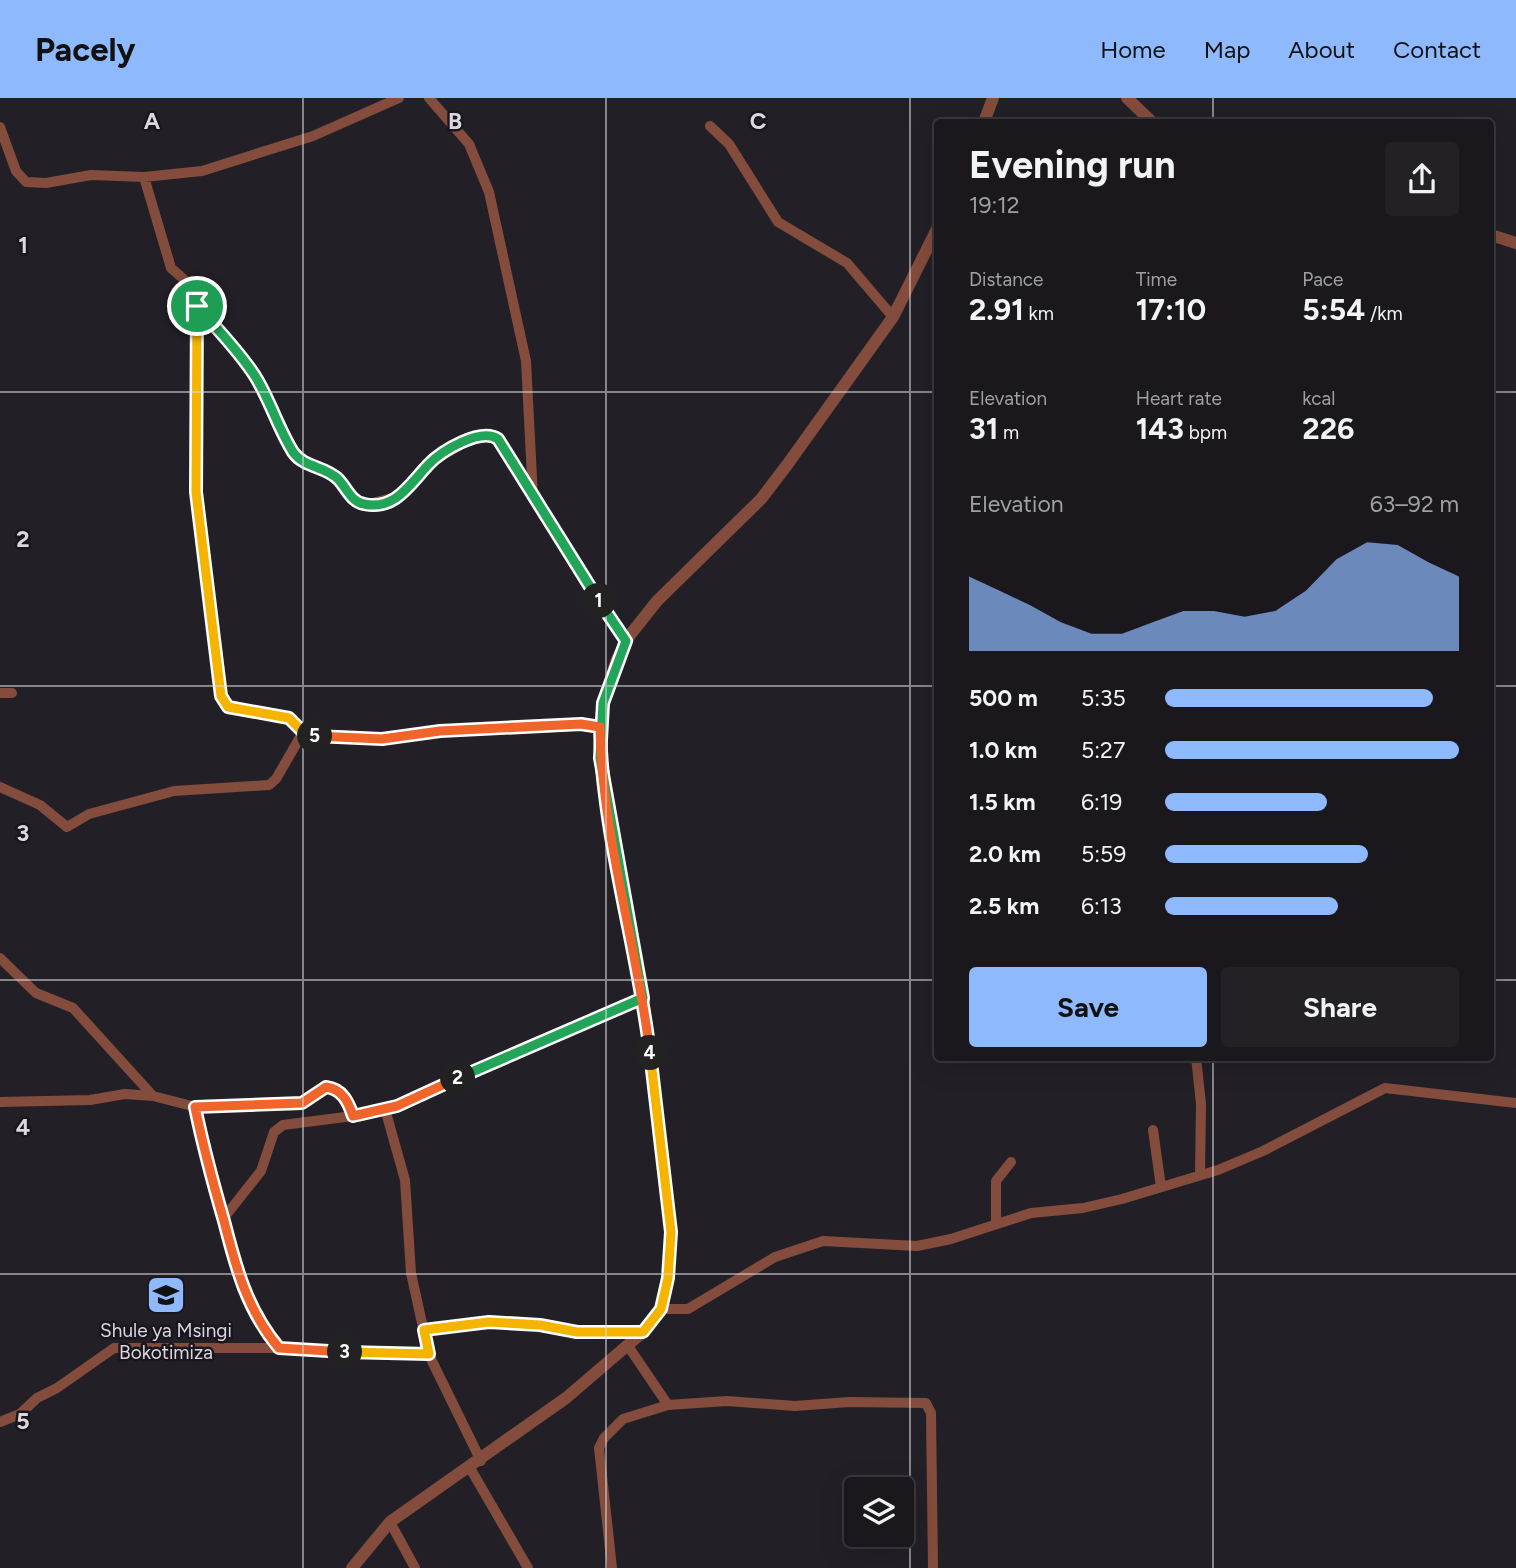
<!DOCTYPE html>
<meta charset="utf-8">
<style>
:root{--surface:#1a181c;--page:#232125;--text:#f1f3f6;--muted:#9fa0a3;--line:#38373b;--accent:#8eb9fd}
body{margin:0;font-family:Figtree,sans-serif;background:var(--page);color:var(--text);height:100vh;display:flex;flex-direction:column;font-size:26px;white-space:nowrap}
*{box-sizing:border-box;margin:0}
p{font-size:23px;color:var(--muted)}
.icon{flex:none;width:38px;height:38px;fill:none;stroke:currentColor;stroke-width:2;stroke-linecap:round;stroke-linejoin:round}
.map{position:relative;flex:1;overflow:hidden}
.details{position:absolute;left:934px;top:21px;width:560px;height:942px;display:flex;flex-direction:column;background:var(--surface);border-radius:7px;box-shadow:0 7px 28px #0002,0 0 0 2px var(--line)}
.details>*{flex:none}
.controls{position:absolute;left:844px;top:1379px;display:grid;gap:14px}
.controls a{display:grid;place-items:center;width:70px;height:70px;border-radius:7px;background:var(--surface);box-shadow:0 7px 28px #0002,0 0 0 2px var(--line);font-size:35px}
.pin{position:absolute;display:grid;place-items:center;width:60px;height:60px;color:#fff;margin:-30px;border:4px solid #fff;border-radius:50%;box-shadow:0 2px 7px #0007}
.km{position:absolute;width:35px;height:35px;margin:-18px;border-radius:50%;background:#222;color:#fff;font-size:19px;line-height:35px;text-align:center}
.round{display:grid;place-items:center;flex:none;width:74px;height:74px;border-radius:7px;background:var(--page)}
.headline{display:flex;align-items:center;justify-content:space-between;height:119px;padding:0 35px}
h1{font-size:38px;font-weight:700;line-height:52px}
.stats{display:grid;grid-template-columns:repeat(3,1fr);gap:10px;height:119px;padding:7px 35px}
.stats div{display:grid;align-content:center}
.stats b{font-size:30px;font-weight:700}
.stats small{font-size:19px;font-weight:400}
.stats p{font-size:19px}
.chart{height:196px;padding:14px 35px}
.chart p{display:flex;justify-content:space-between}
.chart svg{width:100%;height:126px;margin-top:7px;fill:var(--accent);opacity:.7}
.cta{display:flex;gap:14px;margin-top:auto;padding:14px 35px}
.cta a{flex:1;height:80px;border-radius:7px;background:var(--accent);color:#111;font-size:28px;font-weight:700;line-height:80px;text-align:center}
.cta a+a{background:var(--page);color:var(--text)}
ul{padding:0 35px;list-style:none;font-size:23px}
li{display:grid;grid-template-columns:112px 84px 1fr;align-items:center;height:52px}
li i{height:18px;border-radius:9px;background:var(--accent)}
header{display:flex;align-items:center;gap:42px;box-sizing:border-box;height:98px;padding:0 35px;background:var(--accent);color:#111}
header strong{font-size:33px}
nav{display:flex;gap:38px;margin-inline-start:auto;font-size:24px}
.map>svg:first-child{display:block}
.lines{fill:none;stroke-linecap:round;stroke-linejoin:round}
.minor{stroke:#834c3c;stroke-width:10}
.tertiary{stroke:#834c3c;stroke-width:12}
.split-1-casing{stroke:#fff;stroke-width:14}
.split-2-casing{stroke:#fff;stroke-width:14}
.split-3-casing{stroke:#fff;stroke-width:14}
.split-4-casing{stroke:#fff;stroke-width:14}
.split-5-casing{stroke:#fff;stroke-width:14}
.split-6-casing{stroke:#fff;stroke-width:14}
.split-1{stroke:#22a559;stroke-width:9}
.split-2{stroke:#22a559;stroke-width:9}
.split-3{stroke:#f0652b;stroke-width:9}
.split-4{stroke:#f5b400;stroke-width:9}
.split-5{stroke:#f0652b;stroke-width:9}
.split-6{stroke:#f5b400;stroke-width:9}
.grid{fill:none;stroke:#d9d8dc;stroke-width:2;stroke-opacity:0.55}
.labels{text-anchor:middle;dominant-baseline:central;stroke-width:5;stroke-linejoin:round;paint-order:stroke}
.poi-label{font-size:19px;fill:#d9d8dc;stroke:#19161d}
.grid-label{font-size:23px;text-anchor:middle;font-weight:bold;fill:#d9d8dc;stroke:#19161d;stroke-width:5;stroke-linejoin:round;paint-order:stroke}
</style>
<header>
<strong>Pacely</strong>
<nav><a>Home</a><a>Map</a><a>About</a><a>Contact</a></nav>
</header>
<div class="map">
<svg width="1516" height="1470" viewBox="0 0 1516 1470">
<rect width="100%" height="100%" fill="#222026"/>
<g class="lines">
<path class="minor" d="M429,0L469,46L489,94L526,263L533,399L626,543
M710,28L729,46L778,124L847,165L893,219
M0,29L16,73L26,84L46,85L91,77L144,79L202,73L313,38L399,0
M144,79L171,170L196,192L198,199L196,394L224,604L237,612L289,620L310,638L337,641H382L440,633L523,628L588,626L600,629
M198,208L255,278L294,355L309,367L330,374L355,402L365,407L403,397L434,362L464,345L487,337L498,341L533,399
M0,595H12
M0,689L40,707L67,729L89,716L174,693L269,687L276,681L303,634
M0,860L36,895L73,910L153,998
M1196,959L1201,1006L1200,1077
M0,1004L90,1002L125,996L153,998L196,1009L294,1006C320,1003 334,962 353,1018
M196,1009C202,1046 212,1082 222,1118C236,1166 246,1210 279,1250
M385,1011L405,1082L411,1175L429,1257L481,1363
M1153,1032L1161,1089
M223,1121L261,1073L274,1034L283,1027L353,1018L397,1008L524,949L643,900
M996,1125V1083L1011,1064
M661,1211H688L775,1159L823,1143L917,1148L951,1141L1031,1115L1083,1110L1122,1101L1218,1072L1263,1053L1385,990L1516,1005
M424,1232L489,1224L540,1227L577,1234H643
M628,1248L668,1307
M0,1324L20,1316L37,1300L57,1290L114,1250H279L365,1256L429,1257
M470,1370L528,1470
M390,1424L415,1470
M612,1470L599,1350L604,1340L623,1321L668,1307L727,1303L795,1308L849,1304L926,1305L931,1315L933,1470"/>
<path class="tertiary" d="M1127,0L1152,24
M984,24L993,0
M1491,137L1516,145
M352,1470L390,1424L566,1300L643,1234L661,1211L668,1180L671,1134L643,900L602,684L600,629L603,605L617,561L630,537L657,503L761,401L787,367L893,219L938,129"/>
</g>
<g class="lines">
<g class="split-1-casing">
<path id="split-1" d="M197,208C217,231 239,253 255,278C270,302 278,330 293,354C304,370 325,368 338,381C346,389 351,404 364,406C395,413 410,386 428,367C441,353 481,329 498,341L599,503"/>
</g>
<g class="split-2-casing">
<path id="split-2" d="M458,980L643,900L600,660L603,605L626,543L599,503"/>
</g>
<g class="split-3-casing">
<path id="split-3" d="M345,1254L279,1250C247,1212 236,1170 224,1123C213,1085 203,1048 195,1009L302,1005L326,989C342,991 348,1003 353,1018L397,1008L458,980"/>
</g>
<g class="split-4-casing">
<path id="split-4" d="M345,1254L429,1256L424,1232L489,1224L540,1227L577,1234H643L661,1211L668,1180L671,1134L650,955"/>
</g>
<g class="split-5-casing">
<path id="split-5" d="M315,638L382,641L440,633L581,626L600,629C602,739 637,846 650,955"/>
</g>
<g class="split-6-casing">
<path id="split-6" d="M197,208L196,394L221,598L228,609L289,620L303,634L315,638"/>
</g>
<use href="#split-1" class="split-1"/>
<use href="#split-2" class="split-2"/>
<use href="#split-3" class="split-3"/>
<use href="#split-4" class="split-4"/>
<use href="#split-5" class="split-5"/>
<use href="#split-6" class="split-6"/>
</g>
<path class="grid" d="M303,0V1470M606,0V1470M910,0V1470M1213,0V24M0,294H938M1491,294H1516M0,588H938M1491,588H1516M0,882H938M1491,882H1516M1213,959V1470M0,1176H1516"/>
<defs>
<g id="school-square" transform="scale(2.0125)"><rect x="-9" y="-9" width="18" height="18" rx="4" fill="#8eb9fd" stroke="#19161d"/><path d="M0-5L7-2L0 1L-7-2ZM-4 1L0 2.5L4 1V4Q0 6-4 4Z" fill="#111"/></g>
</defs>
<g fill-rule="evenodd">
<use href="#school-square" x="166" y="1197"/>
</g>
<g class="labels">
<g class="poi-label">
<text x="166" y="1232">Shule ya Msingi<tspan x="166" dy="22">Bokotimiza</tspan></text>
</g>
</g>
<g class="grid-label">
<text x="152" y="31">A</text>
<text x="455" y="31">B</text>
<text x="758" y="31">C</text>
<text x="23" y="155">1</text>
<text x="23" y="449">2</text>
<text x="23" y="743">3</text>
<text x="23" y="1037">4</text>
<text x="23" y="1331">5</text>
</g>
</svg>
<div class="controls">
<a><svg class="icon" aria-label="layers" viewBox="0 0 24 24"><path d="M12 4l9 5-9 5-9-5zM3 14l9 5 9-5"/></svg></a>
</div>
<div class="pin" style="left:197px;top:208px;background:#1e9e55"><svg class="icon" aria-label="arrive" viewBox="0 0 24 24"><path d="M6 21V4h12l-3 4 3 4H6"/></svg></div>
<b class="km" style="left:599px;top:503px">1</b>
<b class="km" style="left:458px;top:980px">2</b>
<b class="km" style="left:345px;top:1254px">3</b>
<b class="km" style="left:650px;top:955px">4</b>
<b class="km" style="left:315px;top:638px">5</b>
<section class="details">
<div class="headline"><div><h1>Evening run</h1><p>19:12</p></div><a class="round"><svg class="icon" aria-label="share" viewBox="0 0 24 24"><path d="M12 15V3M7 8l5-5 5 5M5 13v7h14v-7"/></svg></a></div>
<div class="stats">
<div><p>Distance</p><b>2.91<small> km</small></b></div>
<div><p>Time</p><b>17:10</b></div>
<div><p>Pace</p><b>5:54<small> /km</small></b></div>
</div>
<div class="stats">
<div><p>Elevation</p><b>31<small> m</small></b></div>
<div><p>Heart rate</p><b>143<small> bpm</small></b></div>
<div><p>kcal</p><b>226</b></div>
</div>
<div class="chart"><p><span>Elevation</span>63–92 m</p>
<svg viewBox="0 0 160 44" preserveAspectRatio="none"><path d="M0 44V18L10 23L20 28L30 34L40 38L50 38L60 34L70 30L80 30L90 32L100 30L110 23L120 12L130 6L140 7L150 13L160 18V44z"/></svg>
</div>
<ul>
<li><b>500 m</b>5:35<i style="width:91%"></i></li>
<li><b>1.0 km</b>5:27<i style="width:100%"></i></li>
<li><b>1.5 km</b>6:19<i style="width:55%"></i></li>
<li><b>2.0 km</b>5:59<i style="width:69%"></i></li>
<li><b>2.5 km</b>6:13<i style="width:59%"></i></li>
</ul>
<div class="cta"><a>Save</a><a>Share</a></div>
</section>
</div>
